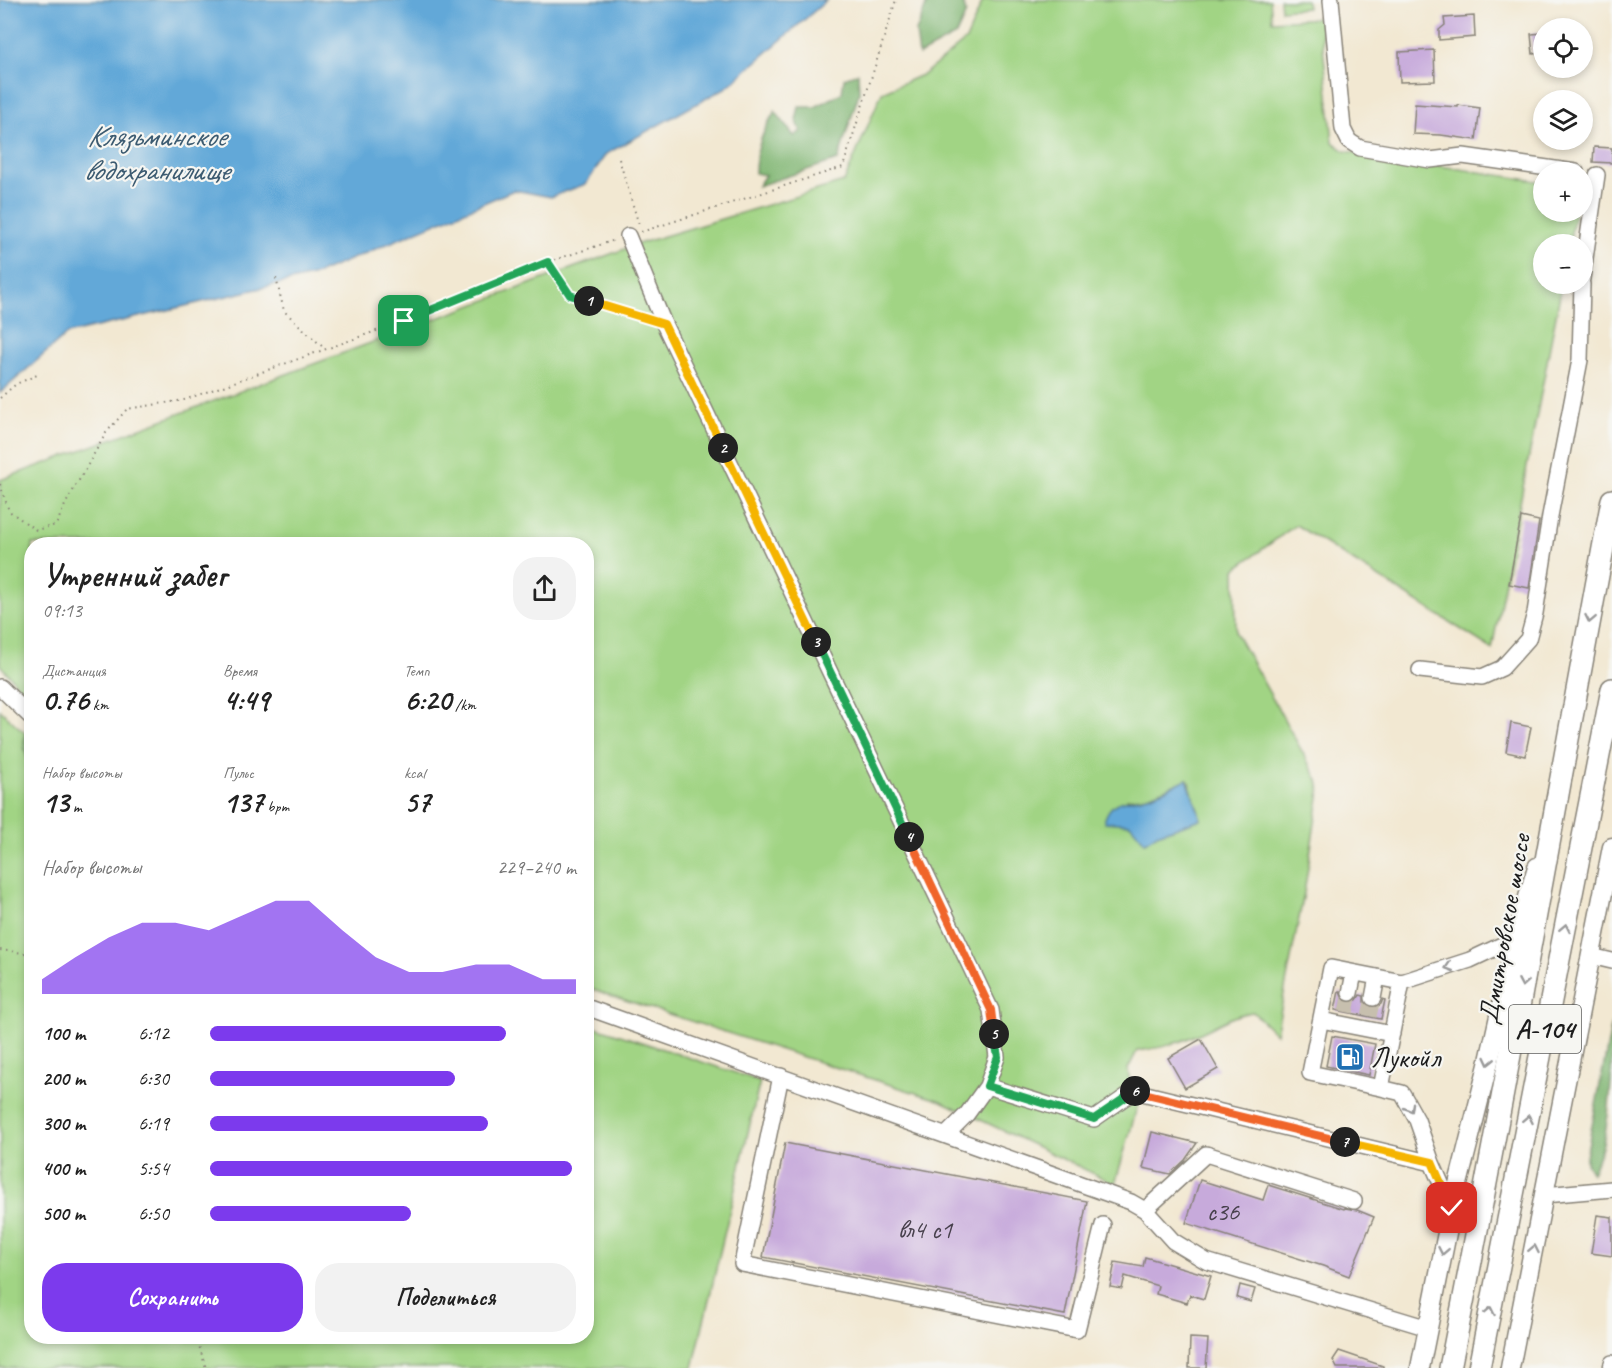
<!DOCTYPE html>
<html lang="ru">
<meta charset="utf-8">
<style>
:root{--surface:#fff;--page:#f2f2f2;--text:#222;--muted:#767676;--accent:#7c3aed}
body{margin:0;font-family:Caveat,sans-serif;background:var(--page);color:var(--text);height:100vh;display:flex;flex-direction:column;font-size:22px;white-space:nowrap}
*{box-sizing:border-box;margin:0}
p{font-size:20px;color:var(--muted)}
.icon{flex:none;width:33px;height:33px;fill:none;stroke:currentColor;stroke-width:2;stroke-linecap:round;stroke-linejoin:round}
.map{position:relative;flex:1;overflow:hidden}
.details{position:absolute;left:24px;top:537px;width:570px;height:807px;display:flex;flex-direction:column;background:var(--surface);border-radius:24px;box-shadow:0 3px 9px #0003}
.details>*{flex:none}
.fabs{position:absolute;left:1533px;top:18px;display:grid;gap:12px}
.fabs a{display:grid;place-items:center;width:60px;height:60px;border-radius:50%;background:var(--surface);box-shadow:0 3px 9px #0003;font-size:30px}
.pin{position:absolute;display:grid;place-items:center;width:51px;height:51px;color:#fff;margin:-26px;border-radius:12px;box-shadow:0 3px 9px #0006}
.km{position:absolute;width:30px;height:30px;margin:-15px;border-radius:50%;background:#222;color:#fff;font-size:16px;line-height:30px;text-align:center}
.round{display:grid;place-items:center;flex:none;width:63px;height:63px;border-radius:24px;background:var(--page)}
.headline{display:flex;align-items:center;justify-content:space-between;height:102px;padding:0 18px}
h1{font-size:33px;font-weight:800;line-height:45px}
.figures{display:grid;grid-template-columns:repeat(3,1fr);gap:9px;height:102px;padding:6px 18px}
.figures div{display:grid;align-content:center}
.figures b{font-size:30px;font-weight:800}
.figures small{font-size:16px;font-weight:400}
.figures p{font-size:16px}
.chart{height:168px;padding:12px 18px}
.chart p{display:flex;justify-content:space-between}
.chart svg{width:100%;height:108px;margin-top:6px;fill:var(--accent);opacity:.7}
.cta{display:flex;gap:12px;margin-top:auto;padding:12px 18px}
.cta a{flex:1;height:69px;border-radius:24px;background:var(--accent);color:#fff;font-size:24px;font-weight:800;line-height:69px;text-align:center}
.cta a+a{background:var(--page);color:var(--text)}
ul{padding:0 18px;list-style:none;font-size:20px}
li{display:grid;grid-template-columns:96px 72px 1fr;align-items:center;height:45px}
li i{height:15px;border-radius:8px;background:var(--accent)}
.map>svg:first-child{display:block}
.green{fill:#a1d484;stroke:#5e7850;stroke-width:1.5;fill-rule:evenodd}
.forest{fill:#80b672;stroke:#4e6947;stroke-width:1.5}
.water{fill:#62a8d8;stroke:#3f627a;stroke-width:1.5}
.building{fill:#c7aadb}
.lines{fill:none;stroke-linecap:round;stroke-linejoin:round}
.minor-tunnel{stroke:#c7bfae;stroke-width:15;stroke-dasharray:15 8;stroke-linecap:butt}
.minor-casing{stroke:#878277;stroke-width:18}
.major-casing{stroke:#878277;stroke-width:21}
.highway-casing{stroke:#878277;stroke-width:24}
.path{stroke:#878277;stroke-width:2;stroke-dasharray:1.5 4.5;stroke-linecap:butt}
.minor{stroke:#fff;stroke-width:15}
.major{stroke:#fff;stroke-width:18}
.highway{stroke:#fff;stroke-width:21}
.oneway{stroke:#999}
.split-1-casing{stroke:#fff;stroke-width:12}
.split-2-casing{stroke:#fff;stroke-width:12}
.split-3-casing{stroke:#fff;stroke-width:12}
.split-4-casing{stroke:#fff;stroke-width:12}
.split-5-casing{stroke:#fff;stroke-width:12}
.split-6-casing{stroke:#fff;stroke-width:12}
.split-7-casing{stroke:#fff;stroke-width:12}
.split-8-casing{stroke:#fff;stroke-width:12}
.split-1{stroke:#22a559;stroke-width:8}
.split-2{stroke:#f5b400;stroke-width:8}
.split-3{stroke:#f5b400;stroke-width:8}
.split-4{stroke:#22a559;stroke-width:8}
.split-5{stroke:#f0652b;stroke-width:8}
.split-6{stroke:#22a559;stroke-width:8}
.split-7{stroke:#f0652b;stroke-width:8}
.split-8{stroke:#f5b400;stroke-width:8}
.labels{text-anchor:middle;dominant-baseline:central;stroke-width:4.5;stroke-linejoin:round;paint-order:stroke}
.number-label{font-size:26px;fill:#47404c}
.shield{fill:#f6f6f2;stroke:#5d5d5c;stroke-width:1.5}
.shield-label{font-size:27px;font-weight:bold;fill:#1c1c1c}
.street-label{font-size:28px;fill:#1c1c1c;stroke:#f6f6f2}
.poi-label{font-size:28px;fill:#1c1c1c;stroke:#f6f6f2;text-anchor:start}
.water-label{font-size:30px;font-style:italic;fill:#3c5b71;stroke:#f6f6f2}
</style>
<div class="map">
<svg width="1612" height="1368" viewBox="0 0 1612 1368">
<rect width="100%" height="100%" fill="#f6f6f2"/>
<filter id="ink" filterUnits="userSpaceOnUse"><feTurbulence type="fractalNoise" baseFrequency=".0167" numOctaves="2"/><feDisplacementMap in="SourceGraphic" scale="12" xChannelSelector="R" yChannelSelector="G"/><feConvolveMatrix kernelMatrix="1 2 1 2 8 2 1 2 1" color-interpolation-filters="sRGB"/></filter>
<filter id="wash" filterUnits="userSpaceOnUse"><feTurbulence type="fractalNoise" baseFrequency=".008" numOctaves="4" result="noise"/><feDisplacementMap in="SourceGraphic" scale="24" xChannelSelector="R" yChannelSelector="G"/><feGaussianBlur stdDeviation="1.35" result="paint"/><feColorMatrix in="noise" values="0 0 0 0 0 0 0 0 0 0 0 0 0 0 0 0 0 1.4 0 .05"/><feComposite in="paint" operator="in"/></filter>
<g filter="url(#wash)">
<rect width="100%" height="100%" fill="#f2e8d2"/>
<path class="green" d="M983,0H1270L1272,21L1320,18L1333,142L1345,151L1543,182L1544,212H1575L1569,244H1544V284H1562L1492,649L1296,525L1235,569L1236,633L1318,780L1320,791L1304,893L1276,1034L1253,1012C1233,1014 1215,1027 1196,1035C1174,1045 1160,1048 1137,1051L1128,1069L1129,1078L1138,1104L1115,1184L941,1101L587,988L586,544H32L31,700L0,665V480L638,244L844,182L882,92L924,74L966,40ZM1188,779L1201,819L1157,834L1145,842L1131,824L1127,799L1148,796Z
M1280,0H1306L1307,8L1281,10Z
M0,710L25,733L24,748L31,768L28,790L32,797V1336H586L587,1024L760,1081L693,1368H0Z"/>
<path class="forest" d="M928,0H962L966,13L956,35L919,55L916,32Z
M858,73L859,93L838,160L758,186L765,175L755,173C755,150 763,131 775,111L794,136L801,131L796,120L799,107H815L842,93L844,78Z
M25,733L31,738V768L24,748Z
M1612,1023C1612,1063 1612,1103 1603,1143C1600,1153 1596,1163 1592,1173L1586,1163V1156Z"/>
<path class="water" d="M0,0H827L727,87L606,154L586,184L551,197L514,190L312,276L67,334L0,393Z
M1187,779L1201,819L1157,834L1145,842L1130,824L1104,822C1110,797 1128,802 1148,796C1162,792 1175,784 1187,779Z"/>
<g id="blocks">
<path class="building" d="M1474,16L1475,37L1439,40V30L1445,25L1444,18Z
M1544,33V53L1533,54L1531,34Z
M1434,50L1435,81L1400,82L1399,52Z
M1415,104L1458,107V105L1480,108L1476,140L1441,135L1413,134Z
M1594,147L1612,148V163L1593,162Z
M1521,517L1539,521L1529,588L1509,584Z
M1511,723L1531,727L1525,756L1506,752Z
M1339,991H1340L1343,1000L1349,1003L1357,1000L1360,995L1364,996V1002L1371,1007H1377L1381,1004L1383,999L1385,1000L1381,1019L1335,1010Z
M1332,1036L1375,1044L1369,1075L1326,1066Z
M1201,1039L1218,1069L1185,1088L1168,1058Z
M1152,1132L1197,1143L1185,1160L1170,1174L1143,1168Z
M785,1143L1087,1201L1065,1315L763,1257Z
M1200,1180L1263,1200L1268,1185L1344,1209L1345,1208L1357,1210L1374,1217L1349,1276L1323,1266L1186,1223Z
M1597,1215L1612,1217V1256L1591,1253Z
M1145,1257L1211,1276L1204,1299L1190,1295L1187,1303L1156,1294L1158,1286L1125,1276L1122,1289L1110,1287L1115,1262L1143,1267Z
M1240,1285L1255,1289L1251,1302L1237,1298Z
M1190,1338L1208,1339L1206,1368H1189Z
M1339,1351L1383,1366V1368H1337L1333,1360Z"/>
</g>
</g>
<g filter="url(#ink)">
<use href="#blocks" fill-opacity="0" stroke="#878277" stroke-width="1.5"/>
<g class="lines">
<path class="minor-tunnel" d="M1346,1012L1350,993
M1369,1016L1373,998"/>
<g class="minor-casing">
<path id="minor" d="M1331,0L1343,129L1349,141L1360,148L1430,160L1463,156L1576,172
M628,236L664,324L991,1010L997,1057L987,1086L967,1114L946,1135
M1582,279L1597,175
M1420,670L1482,677L1502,668L1528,639L1535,613L1550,516L1580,360L1582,284
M0,687L32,718
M1591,956L1612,961
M1350,993L1354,973
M1373,998L1377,977
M586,1007L1131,1202L1145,1210L1173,1241L1206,1261L1428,1328
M1321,1020L1392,1034
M781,1076L742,1264L1077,1330L1103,1225
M987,1086L1094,1119L1134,1091L1432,1163
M1381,1088L1310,1073L1331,968L1402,982
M1544,1195L1612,1189
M1452,1208L1432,1163L1417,1120L1402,1093L1381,1088L1402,982L1470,960L1504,944L1518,931
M1145,1210L1206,1154L1354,1201
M1611,1368L1612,1363"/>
</g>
<g class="major-casing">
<path id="major" d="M1420,1368L1452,1208L1489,1061L1518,931L1537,867
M1510,1368L1612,847"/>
</g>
<g class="highway-casing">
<path id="highway" d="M1450,1368C1508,1079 1558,789 1612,500
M1479,1368L1612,689"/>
</g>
<path class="path" d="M619,159L639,225
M641,232L843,167L896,0
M548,262L570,295L646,320
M276,278L284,311L325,349
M0,398L16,384L37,375
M0,484L9,511L36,530L56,525L66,503L106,433L127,409L184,400L404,321L548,262L615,240
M0,950L32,954
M196,1336L206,1368"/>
<use href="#minor" class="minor"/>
<use href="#major" class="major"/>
<use href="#highway" class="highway"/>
</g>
<defs><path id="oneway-chevron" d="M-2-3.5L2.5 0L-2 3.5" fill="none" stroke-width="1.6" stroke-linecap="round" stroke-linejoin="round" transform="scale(1.5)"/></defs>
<g class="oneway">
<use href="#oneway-chevron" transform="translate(1590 619) rotate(101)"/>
<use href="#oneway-chevron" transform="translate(1565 928) rotate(-79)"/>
<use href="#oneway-chevron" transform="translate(1449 967) rotate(162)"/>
<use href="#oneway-chevron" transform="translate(1523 983) rotate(100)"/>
<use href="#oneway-chevron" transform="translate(1489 1061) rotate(103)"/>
<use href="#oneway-chevron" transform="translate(1410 1108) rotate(60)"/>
<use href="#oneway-chevron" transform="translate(1528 1119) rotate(-79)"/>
<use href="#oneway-chevron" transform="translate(1534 1249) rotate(-79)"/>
<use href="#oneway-chevron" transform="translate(1443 1251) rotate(101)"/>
<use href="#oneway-chevron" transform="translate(1490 1311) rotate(-79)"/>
</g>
</g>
<g class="lines" filter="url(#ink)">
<g class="split-1-casing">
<path id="split-1" d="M404,321L548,262L570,295L589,301"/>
</g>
<g class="split-2-casing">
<path id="split-2" d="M589,301L664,324L723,448"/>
</g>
<g class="split-3-casing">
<path id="split-3" d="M723,448L816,642"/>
</g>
<g class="split-4-casing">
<path id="split-4" d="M816,642L909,837"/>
</g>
<g class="split-5-casing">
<path id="split-5" d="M909,837L991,1010L994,1034"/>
</g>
<g class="split-6-casing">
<path id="split-6" d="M994,1034L998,1057L987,1086L1094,1119L1135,1091"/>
</g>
<g class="split-7-casing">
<path id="split-7" d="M1135,1091L1345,1142"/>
</g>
<g class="split-8-casing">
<path id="split-8" d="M1345,1142L1432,1162L1452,1208"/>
</g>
<use href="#split-1" class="split-1"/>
<use href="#split-2" class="split-2"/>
<use href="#split-3" class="split-3"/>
<use href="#split-4" class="split-4"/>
<use href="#split-5" class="split-5"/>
<use href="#split-6" class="split-6"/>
<use href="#split-7" class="split-7"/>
<use href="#split-8" class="split-8"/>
</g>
<defs>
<g id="fuel-square" transform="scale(1.5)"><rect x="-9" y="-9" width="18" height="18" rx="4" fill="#1f6fb2" stroke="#f6f6f2"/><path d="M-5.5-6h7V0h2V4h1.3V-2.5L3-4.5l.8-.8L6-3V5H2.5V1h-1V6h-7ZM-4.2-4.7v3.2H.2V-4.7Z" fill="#fff"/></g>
</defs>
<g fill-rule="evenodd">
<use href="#fuel-square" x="1350" y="1057"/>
</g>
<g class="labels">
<g class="number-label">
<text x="1223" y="1211">с36</text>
<text x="925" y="1229">вл4 с1</text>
</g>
<rect class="shield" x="1509" y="1005" width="72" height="48" rx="4.5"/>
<g class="shield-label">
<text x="1545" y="1029">А-104</text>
</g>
<g class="street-label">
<text transform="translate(1504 929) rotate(-80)">Дмитровское шоссе</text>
</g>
<g class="poi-label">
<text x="1371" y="1057">Лукойл</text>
</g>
<g class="water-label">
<text x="156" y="136">Клязьминское<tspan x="156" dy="34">водохранилище</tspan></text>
</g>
</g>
</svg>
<div class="fabs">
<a><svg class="icon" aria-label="locate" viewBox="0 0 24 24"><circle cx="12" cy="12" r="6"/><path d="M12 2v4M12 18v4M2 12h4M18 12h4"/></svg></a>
<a><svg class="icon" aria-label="layers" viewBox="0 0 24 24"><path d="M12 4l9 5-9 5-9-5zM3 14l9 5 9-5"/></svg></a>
<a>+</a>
<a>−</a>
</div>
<div class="pin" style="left:404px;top:321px;background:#1e9e55"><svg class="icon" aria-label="arrive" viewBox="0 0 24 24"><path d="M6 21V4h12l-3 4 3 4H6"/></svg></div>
<div class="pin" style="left:1452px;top:1208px;background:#d93025"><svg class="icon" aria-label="check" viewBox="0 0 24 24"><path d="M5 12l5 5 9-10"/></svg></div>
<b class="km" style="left:589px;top:301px">1</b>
<b class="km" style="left:723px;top:448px">2</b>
<b class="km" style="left:816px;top:642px">3</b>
<b class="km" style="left:909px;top:837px">4</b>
<b class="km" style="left:994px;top:1034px">5</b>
<b class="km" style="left:1135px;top:1091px">6</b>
<b class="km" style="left:1345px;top:1142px">7</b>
<section class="details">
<div class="headline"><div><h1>Утренний забег</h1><p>09:13</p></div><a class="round"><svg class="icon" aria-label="share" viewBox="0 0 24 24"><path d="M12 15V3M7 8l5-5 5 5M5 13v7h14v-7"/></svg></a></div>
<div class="figures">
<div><p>Дистанция</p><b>0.76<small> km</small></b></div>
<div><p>Время</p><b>4:49</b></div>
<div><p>Темп</p><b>6:20<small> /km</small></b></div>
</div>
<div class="figures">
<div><p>Набор высоты</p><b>13<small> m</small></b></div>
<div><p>Пульс</p><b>137<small> bpm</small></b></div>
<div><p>kcal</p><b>57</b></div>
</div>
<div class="chart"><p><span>Набор высоты</span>229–240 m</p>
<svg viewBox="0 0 160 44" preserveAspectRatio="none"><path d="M0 44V38L10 29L20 21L30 15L40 15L50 18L60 12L70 6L80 6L90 18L100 29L110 35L120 35L130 32L140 32L150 38L160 38V44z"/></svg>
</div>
<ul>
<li><b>100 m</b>6:12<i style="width:81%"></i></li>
<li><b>200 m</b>6:30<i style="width:67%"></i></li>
<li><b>300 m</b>6:19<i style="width:76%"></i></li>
<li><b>400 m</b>5:54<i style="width:99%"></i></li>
<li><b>500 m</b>6:50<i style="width:55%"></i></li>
</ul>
<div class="cta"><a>Сохранить</a><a>Поделиться</a></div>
</section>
</div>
